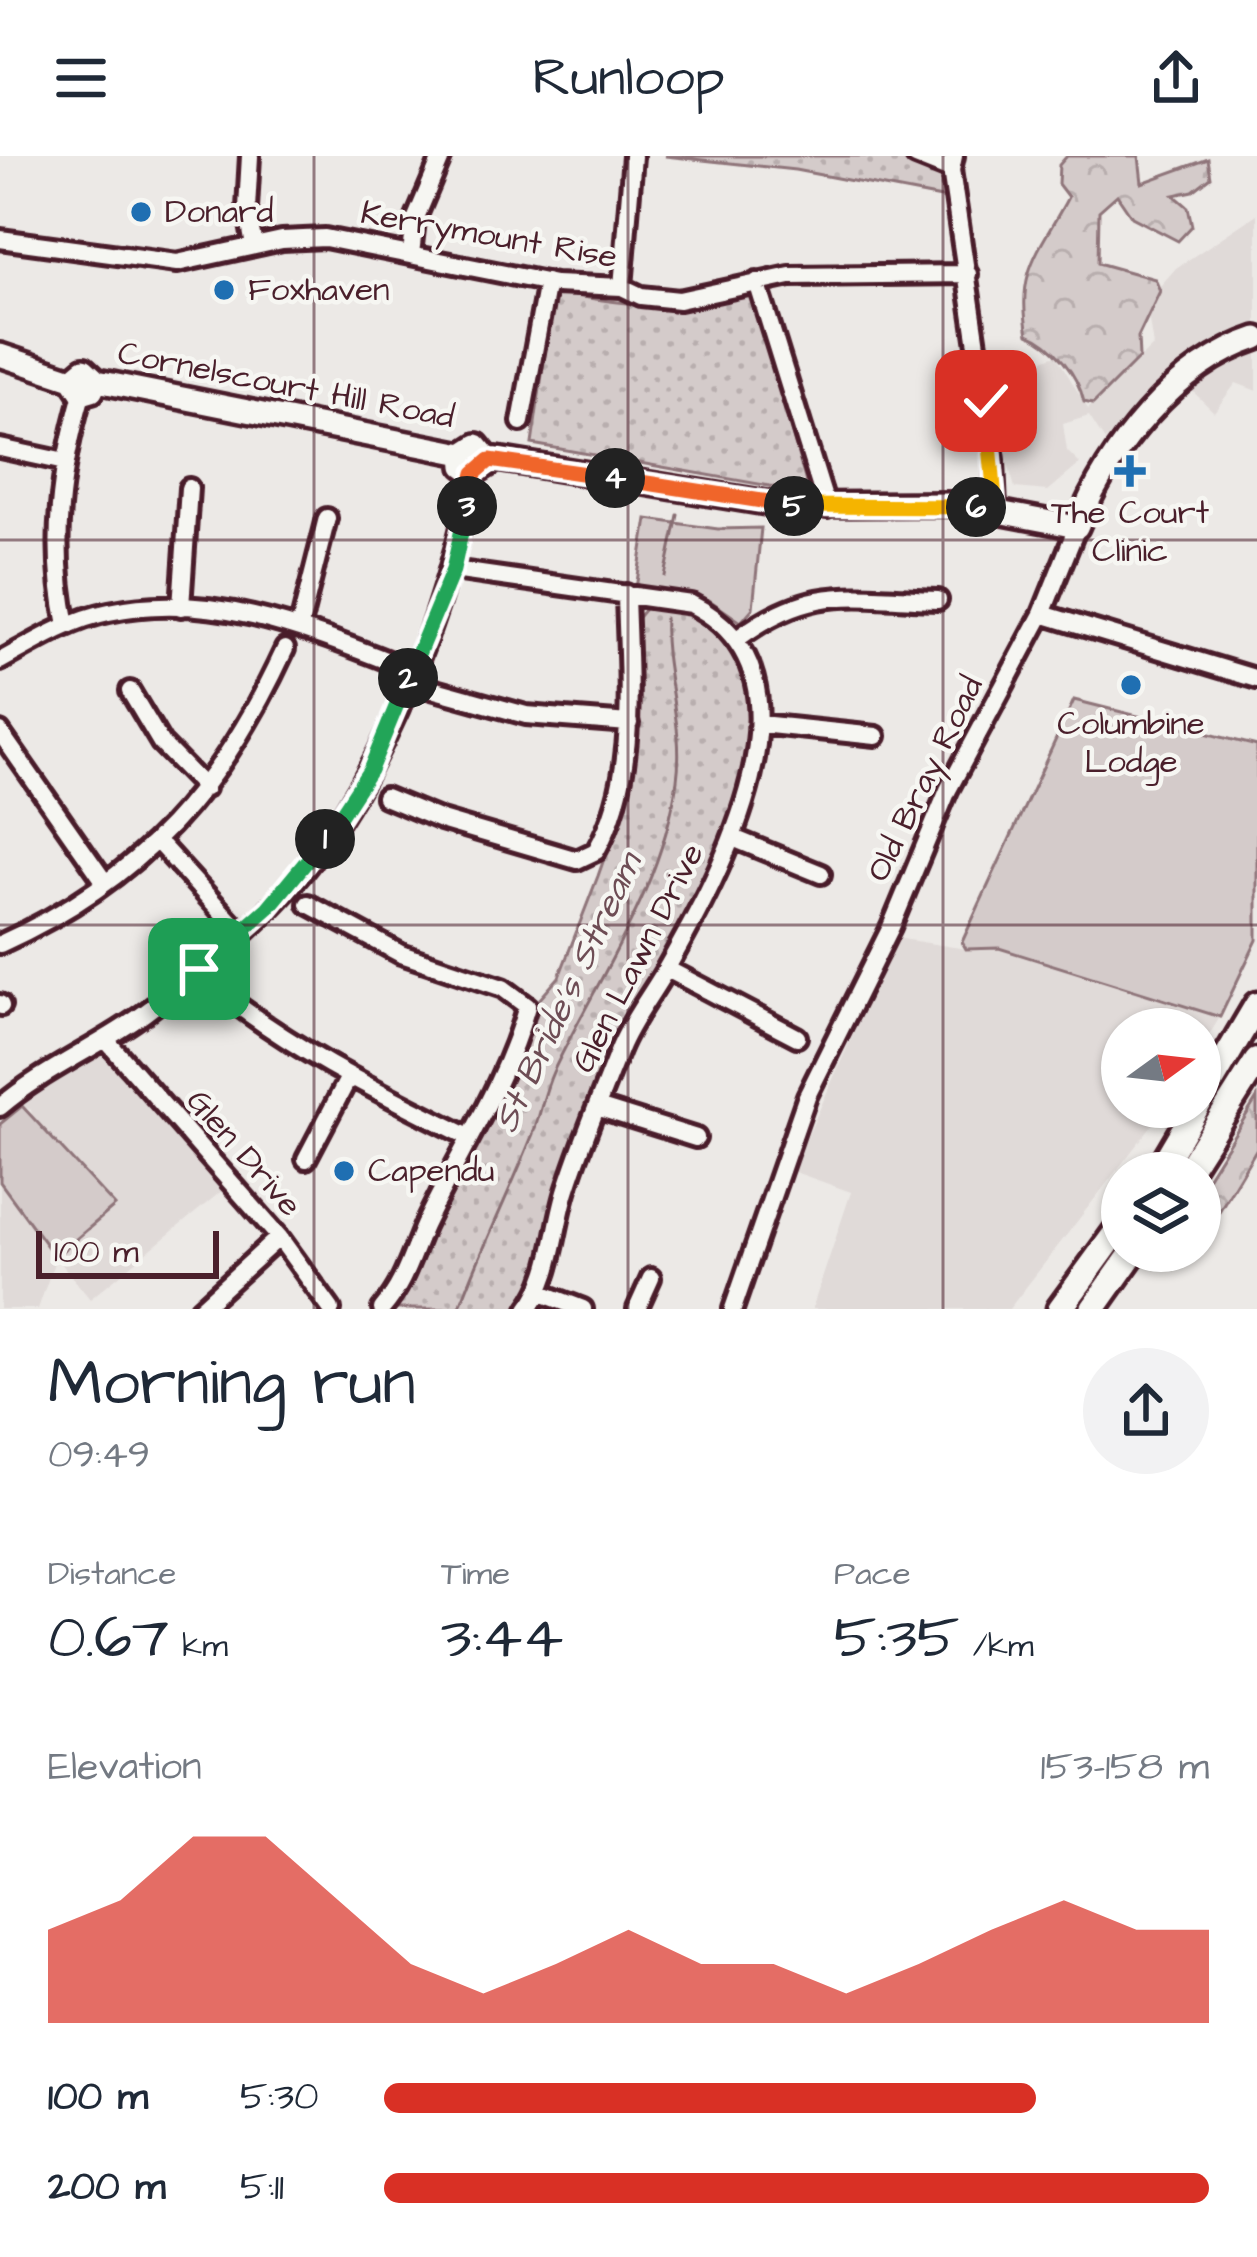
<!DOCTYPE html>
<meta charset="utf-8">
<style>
:root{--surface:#fff;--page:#f2f2f3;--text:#1f2937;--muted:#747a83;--accent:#d93025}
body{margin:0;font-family:"Architects Daughter",sans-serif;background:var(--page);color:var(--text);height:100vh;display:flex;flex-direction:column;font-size:45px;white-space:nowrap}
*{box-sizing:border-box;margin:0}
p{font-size:39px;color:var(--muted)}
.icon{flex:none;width:66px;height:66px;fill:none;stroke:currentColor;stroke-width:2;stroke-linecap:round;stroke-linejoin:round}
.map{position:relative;height:1153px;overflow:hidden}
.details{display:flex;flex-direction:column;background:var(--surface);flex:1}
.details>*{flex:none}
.needle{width:78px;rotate:75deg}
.controls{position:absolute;left:1101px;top:852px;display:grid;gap:24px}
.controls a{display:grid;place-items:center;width:120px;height:120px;border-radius:50%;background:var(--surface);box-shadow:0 3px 9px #0004;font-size:60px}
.scale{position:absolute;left:36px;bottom:30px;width:183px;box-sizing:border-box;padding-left:12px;border:6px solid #4a1f2b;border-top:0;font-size:33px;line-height:42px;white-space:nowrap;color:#4a1f2b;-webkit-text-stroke:9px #f6f6f2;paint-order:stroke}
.pin{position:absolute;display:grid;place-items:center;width:102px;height:102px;color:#fff;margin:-51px;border-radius:24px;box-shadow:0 6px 18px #0006}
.km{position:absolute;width:60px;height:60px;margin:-30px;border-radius:50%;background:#222;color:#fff;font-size:33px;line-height:60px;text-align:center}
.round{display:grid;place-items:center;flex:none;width:126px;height:126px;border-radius:63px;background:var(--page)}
.summary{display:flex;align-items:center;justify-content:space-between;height:204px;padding:0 48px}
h1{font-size:66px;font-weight:600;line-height:90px}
.metrics{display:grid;grid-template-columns:repeat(3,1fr);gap:18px;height:204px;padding:12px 48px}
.metrics div{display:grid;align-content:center}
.metrics b{font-size:60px;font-weight:600}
.metrics small{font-size:33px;font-weight:400}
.metrics p{font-size:33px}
.chart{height:336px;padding:24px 48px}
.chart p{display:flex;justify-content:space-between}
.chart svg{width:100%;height:216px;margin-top:12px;fill:var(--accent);opacity:.7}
ul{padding:0 48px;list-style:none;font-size:39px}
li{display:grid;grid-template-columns:192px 144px 1fr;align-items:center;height:90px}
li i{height:30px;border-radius:15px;background:var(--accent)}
header{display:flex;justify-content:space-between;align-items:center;height:156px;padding:0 48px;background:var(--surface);font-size:54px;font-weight:600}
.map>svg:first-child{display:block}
.built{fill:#e0dad8}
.grass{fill:#d4cbca;stroke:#8f757a;stroke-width:3}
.forest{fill:url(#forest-crowns);stroke:#8f757a;stroke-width:3}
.park{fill:url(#park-dots);stroke:#8f757a;stroke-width:3}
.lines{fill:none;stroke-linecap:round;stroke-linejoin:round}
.stream{stroke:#886e73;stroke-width:3}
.minor-casing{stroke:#4a1f2b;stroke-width:26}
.major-casing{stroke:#4a1f2b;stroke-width:30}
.highway-casing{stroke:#4a1f2b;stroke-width:33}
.minor{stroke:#f6f6f2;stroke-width:16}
.major{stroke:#f6f6f2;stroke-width:21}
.highway{stroke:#f6f6f2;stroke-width:24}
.split-1-casing{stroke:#fff;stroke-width:24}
.split-2-casing{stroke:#fff;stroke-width:24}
.split-3-casing{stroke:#fff;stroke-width:24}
.split-4-casing{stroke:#fff;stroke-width:24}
.split-5-casing{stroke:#fff;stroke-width:24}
.split-6-casing{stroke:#fff;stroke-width:24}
.split-7-casing{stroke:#fff;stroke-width:24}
.split-1{stroke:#22a559;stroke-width:15}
.split-2{stroke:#22a559;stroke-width:15}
.split-3{stroke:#22a559;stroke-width:15}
.split-4{stroke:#f0652b;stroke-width:15}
.split-5{stroke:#f0652b;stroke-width:15}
.split-6{stroke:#f5b400;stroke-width:15}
.split-7{stroke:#f5b400;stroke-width:15}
.grid{fill:none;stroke:#4a1f2b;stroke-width:3;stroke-opacity:0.55}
.poi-dot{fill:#1f6fb2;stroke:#f6f6f2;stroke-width:4.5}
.labels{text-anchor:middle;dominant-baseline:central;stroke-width:9;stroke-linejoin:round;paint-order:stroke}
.poi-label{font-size:33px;fill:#4a1f2b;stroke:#f6f6f2;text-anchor:start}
.street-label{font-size:33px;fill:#4a1f2b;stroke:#f6f6f2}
.water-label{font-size:36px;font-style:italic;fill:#6e4d55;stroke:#f6f6f2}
</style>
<header><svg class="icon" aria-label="menu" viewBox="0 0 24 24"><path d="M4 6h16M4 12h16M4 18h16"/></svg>Runloop<svg class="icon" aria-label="share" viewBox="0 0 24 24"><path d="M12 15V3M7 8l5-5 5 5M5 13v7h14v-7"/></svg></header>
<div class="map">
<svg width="1257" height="1153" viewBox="0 0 1257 1153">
<defs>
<pattern id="forest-crowns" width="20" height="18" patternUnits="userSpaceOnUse" patternTransform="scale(3)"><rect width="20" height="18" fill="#d4cbca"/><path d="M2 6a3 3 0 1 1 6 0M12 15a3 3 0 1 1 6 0" fill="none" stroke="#b8aeae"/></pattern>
<pattern id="park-dots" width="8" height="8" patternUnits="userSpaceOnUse" patternTransform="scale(3)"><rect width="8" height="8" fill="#d4cbca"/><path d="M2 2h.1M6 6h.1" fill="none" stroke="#b8aeae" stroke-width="1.8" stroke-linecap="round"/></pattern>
</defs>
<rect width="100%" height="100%" fill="#ece9e6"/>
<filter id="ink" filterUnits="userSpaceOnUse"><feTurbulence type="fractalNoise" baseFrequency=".00833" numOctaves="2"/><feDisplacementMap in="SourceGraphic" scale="24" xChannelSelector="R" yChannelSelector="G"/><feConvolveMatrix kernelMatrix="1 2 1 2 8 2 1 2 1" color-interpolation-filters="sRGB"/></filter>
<g filter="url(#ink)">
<path class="built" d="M1257,58V235L1236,227L1214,256L1175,218L1105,285L1089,260L1063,268L1067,295L1080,308L1048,335L1015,332L995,263L990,224L1056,199L1088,253L1153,190L1146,146L1176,112Z
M896,782L966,793L998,792L1220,861L1200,894V873H1122V951H1166L1009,1153H812L851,1036L792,1015Z
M101,895L229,1029L90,1143L56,1101L38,1153H0V1026L55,1100L31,954L22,950Z"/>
<path class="grass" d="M647,363L718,373L761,372L753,452L741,466L709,444L636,432Z
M1074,544L1257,590V784L1220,861L999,792L966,793L962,786Z
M22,950L115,1050L55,1101L0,1026V968Z"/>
<path class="forest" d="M1067,0H1139L1142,27L1208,3L1211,21L1193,35L1174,39L1188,51L1192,70L1178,85L1132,61L1117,39L1099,55L1098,107L1155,123L1160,135L1138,181L1139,202L1093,248L1084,246C1078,219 1054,188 1028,178C1015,113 1042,92 1068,41L1058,28L1059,9Z
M1257,942V992L1200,1087V1033Z"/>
<path class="park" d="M665,0H904L943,23L947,43L795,14Z
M554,135C623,151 683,154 752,137L809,337L532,288Z
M649,448C887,485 637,828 593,938C564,1008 558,1088 521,1153H389L497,947L538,845L559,821L598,720L624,646L635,465Z"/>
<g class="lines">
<path class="stream" d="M665,420L678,359
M459,1153C480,1096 507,1042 530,985C540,963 543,938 553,916C598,821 663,731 677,624C685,568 662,517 665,462"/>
<g class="minor-casing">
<path id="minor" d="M250,0L247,52L254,90
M916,0L951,14
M954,0L951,14L994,304L996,354
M0,83L177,107L282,84L325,82L555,128L622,131L641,140L679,144L790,120L968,118
M411,98L415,64L442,0
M757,126L827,352
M622,131L633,0
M521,266L547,126
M0,292L65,306
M453,414L691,448C831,517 719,721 665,815C650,841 630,866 619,894C601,940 582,985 567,1032C554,1072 554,1120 528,1153
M181,451L189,332
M1042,458L1257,523
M67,469C50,390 60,315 82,238
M300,469L327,362
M737,483C811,428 850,441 938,444
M0,505C35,486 69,464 109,456C215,433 315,477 411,514
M428,532L526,559L629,567
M130,535L161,587L205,632
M760,568L876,580
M0,576L104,725
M385,641L441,664L577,704L596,695C639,619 628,522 626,438
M733,682L821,718
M159,687L241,777
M308,748L401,798L503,832L527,850C505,929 459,996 424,1070C411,1100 404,1128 382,1153
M0,788C142,724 221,632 285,493
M667,813L797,881
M217,833C293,895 381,937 469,981
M0,848L1,850
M106,884L279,1081L331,1153
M0,951C44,913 99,891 145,857C202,814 264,766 308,709C393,597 444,453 474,317
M597,951L696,982
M306,1003L349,921
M541,1137L583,1153
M200,1153L279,1081
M637,1153L651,1122
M733,1153L807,940L891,771L948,634L1042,458L1077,371"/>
</g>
<g class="major-casing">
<path id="major" d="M0,199L72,223L82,238L92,235L97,225
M72,223L84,213L97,225L463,298L477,289L490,305
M463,298L464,310L474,317L497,303L779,349L956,348L1077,371C1108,294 1175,209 1257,182"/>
</g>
<g class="highway-casing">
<path id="highway" d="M1158,1017L1257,849
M1186,1017L1257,905
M1060,1153L1122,1068
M1093,1153L1134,1095"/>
</g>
<use href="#minor" class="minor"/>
<use href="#major" class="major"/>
<use href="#highway" class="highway"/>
</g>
</g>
<g class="lines" filter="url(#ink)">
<g class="split-1-casing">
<path id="split-1" d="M199,813L268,752L325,683"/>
</g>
<g class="split-2-casing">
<path id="split-2" d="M325,683L370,614L408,522"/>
</g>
<g class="split-3-casing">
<path id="split-3" d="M408,522L453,414L467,350"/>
</g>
<g class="split-4-casing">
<path id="split-4" d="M467,350L475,317L490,304L615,322"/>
</g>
<g class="split-5-casing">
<path id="split-5" d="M615,322L794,350"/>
</g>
<g class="split-6-casing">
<path id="split-6" d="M794,350L976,351"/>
</g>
<g class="split-7-casing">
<path id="split-7" d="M976,351L996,354L986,245"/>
</g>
<use href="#split-1" class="split-1"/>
<use href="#split-2" class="split-2"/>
<use href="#split-3" class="split-3"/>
<use href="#split-4" class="split-4"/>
<use href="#split-5" class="split-5"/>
<use href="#split-6" class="split-6"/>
<use href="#split-7" class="split-7"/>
</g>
<path class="grid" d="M314,0V1153M628,0V1153M943,0V1153M0,384H1257M0,769H1257"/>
<g class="poi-dot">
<circle cx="141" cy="56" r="12"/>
<circle cx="224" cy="134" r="12"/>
<path d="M1124 297h12v12h12v12h-12v12h-12v-12h-12v-12h12z"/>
<circle cx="1131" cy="529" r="12"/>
<circle cx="344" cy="1015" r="12"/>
</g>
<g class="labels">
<g class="poi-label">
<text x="165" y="56">Donard</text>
<text x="248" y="134">Foxhaven</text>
<text x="1130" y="357" text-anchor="middle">The Court<tspan x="1130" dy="38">Clinic</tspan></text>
<text x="1131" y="568" text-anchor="middle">Columbine<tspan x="1131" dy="38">Lodge</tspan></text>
<text x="368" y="1015">Capendu</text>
</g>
<g class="street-label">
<text transform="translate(489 79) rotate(10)">Kerrymount Rise</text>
<text transform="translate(286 229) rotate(11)">Cornelscourt Hill Road</text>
<text transform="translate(925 623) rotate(-64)">Old Bray Road</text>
<text transform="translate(638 802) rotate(-63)">Glen Lawn Drive</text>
<text transform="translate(244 997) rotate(49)">Glen Drive</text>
</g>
<g class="water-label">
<text transform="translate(568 837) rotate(-65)">St Bride's Stream</text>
</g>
</g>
</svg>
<div class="controls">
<a><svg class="needle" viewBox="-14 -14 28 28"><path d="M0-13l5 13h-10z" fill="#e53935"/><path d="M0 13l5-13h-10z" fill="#747a83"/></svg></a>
<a><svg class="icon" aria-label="layers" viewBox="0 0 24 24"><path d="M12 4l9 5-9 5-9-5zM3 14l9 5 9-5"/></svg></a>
</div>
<div class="scale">100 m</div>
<div class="pin" style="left:199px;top:813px;background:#1e9e55"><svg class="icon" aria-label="arrive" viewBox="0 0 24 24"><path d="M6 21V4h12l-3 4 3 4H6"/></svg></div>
<div class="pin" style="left:986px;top:245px;background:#d93025"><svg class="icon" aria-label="check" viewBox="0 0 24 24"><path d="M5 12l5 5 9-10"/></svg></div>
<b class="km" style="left:325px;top:683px">1</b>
<b class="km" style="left:408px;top:522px">2</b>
<b class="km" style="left:467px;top:350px">3</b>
<b class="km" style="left:615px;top:322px">4</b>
<b class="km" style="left:794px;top:350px">5</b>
<b class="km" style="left:976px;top:351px">6</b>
</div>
<section class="details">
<div class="summary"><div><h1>Morning run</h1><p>09:49</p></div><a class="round"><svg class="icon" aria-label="share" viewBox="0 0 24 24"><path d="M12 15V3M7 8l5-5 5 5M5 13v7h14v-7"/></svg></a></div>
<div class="metrics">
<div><p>Distance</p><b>0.67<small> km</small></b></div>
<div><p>Time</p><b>3:44</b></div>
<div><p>Pace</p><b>5:35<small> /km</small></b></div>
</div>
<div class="chart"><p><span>Elevation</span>153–158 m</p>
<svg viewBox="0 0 160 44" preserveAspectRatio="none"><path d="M0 44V25L10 19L20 6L30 6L40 19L50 32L60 38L70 32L80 25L90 32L100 32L110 38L120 32L130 25L140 19L150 25L160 25V44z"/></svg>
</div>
<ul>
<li><b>100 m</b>5:30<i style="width:79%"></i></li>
<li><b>200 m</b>5:11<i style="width:100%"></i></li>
</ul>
</section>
